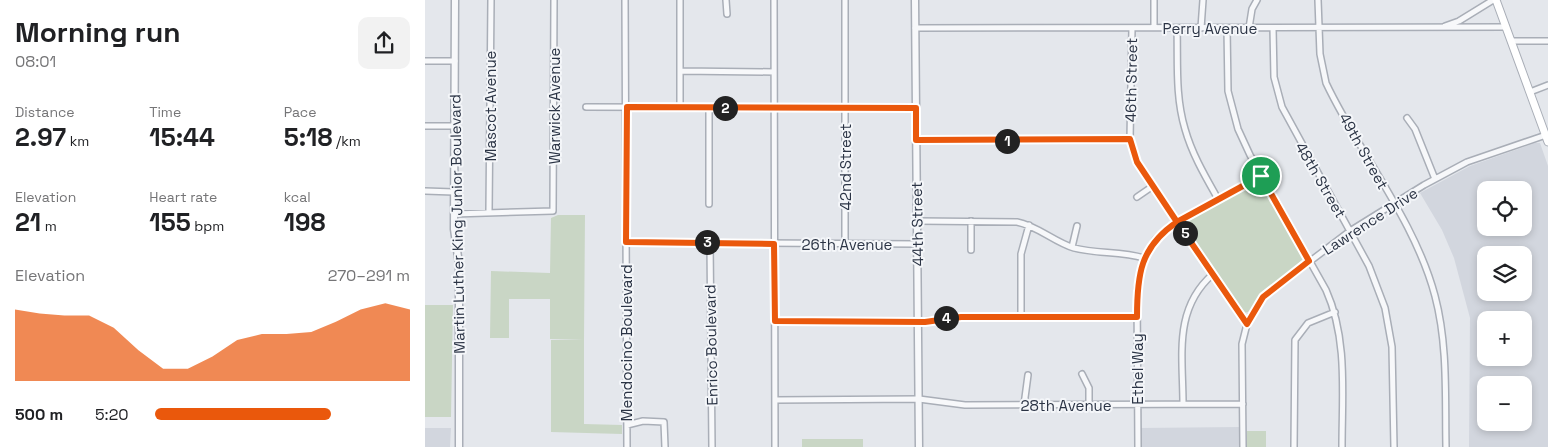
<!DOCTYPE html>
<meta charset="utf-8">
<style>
:root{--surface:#fff;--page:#f2f2f2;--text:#202124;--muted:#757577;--accent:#ea580c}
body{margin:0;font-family:"Space Grotesk",sans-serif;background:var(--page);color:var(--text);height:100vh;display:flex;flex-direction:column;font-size:19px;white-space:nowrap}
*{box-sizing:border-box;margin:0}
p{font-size:16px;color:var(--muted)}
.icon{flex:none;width:28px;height:28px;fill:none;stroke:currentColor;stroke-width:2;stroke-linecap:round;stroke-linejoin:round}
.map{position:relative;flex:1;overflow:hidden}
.sheet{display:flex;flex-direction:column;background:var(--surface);width:425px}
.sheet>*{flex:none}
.buttons{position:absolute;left:1052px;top:181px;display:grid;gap:10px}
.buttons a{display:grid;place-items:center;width:55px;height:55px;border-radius:10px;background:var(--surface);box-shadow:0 2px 8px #0003;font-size:25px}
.pin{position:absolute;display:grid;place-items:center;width:42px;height:42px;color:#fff;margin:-21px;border:2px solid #fff;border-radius:50%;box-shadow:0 1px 5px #0007}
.km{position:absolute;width:25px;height:25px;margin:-12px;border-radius:50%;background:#222;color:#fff;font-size:14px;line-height:25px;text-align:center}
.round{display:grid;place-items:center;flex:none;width:52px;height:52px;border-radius:10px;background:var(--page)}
.overview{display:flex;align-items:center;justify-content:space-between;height:85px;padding:0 15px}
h1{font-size:28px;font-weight:700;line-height:38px}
.metrics{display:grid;grid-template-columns:repeat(3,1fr);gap:8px;height:85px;padding:5px 15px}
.metrics div{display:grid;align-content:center}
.metrics b{font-size:25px;font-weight:700}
.metrics small{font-size:14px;font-weight:400}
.metrics p{font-size:14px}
.chart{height:140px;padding:10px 15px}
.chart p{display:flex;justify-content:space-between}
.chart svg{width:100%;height:90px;margin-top:5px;fill:var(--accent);opacity:.7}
ul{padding:0 15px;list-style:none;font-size:16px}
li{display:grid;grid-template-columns:80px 60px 1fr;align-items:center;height:38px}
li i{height:12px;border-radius:6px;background:var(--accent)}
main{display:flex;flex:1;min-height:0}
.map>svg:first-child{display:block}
.built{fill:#d2d6de;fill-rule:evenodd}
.green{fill:#c9d6c5}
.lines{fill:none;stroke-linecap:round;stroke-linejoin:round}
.minor-casing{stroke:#a9aeb7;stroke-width:8}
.tertiary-casing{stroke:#a9aeb7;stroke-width:9}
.secondary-casing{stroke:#a9aeb7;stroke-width:9}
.minor{stroke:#f7f8fa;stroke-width:5}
.tertiary{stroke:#f7f8fa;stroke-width:6}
.secondary{stroke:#fff;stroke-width:7}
.route-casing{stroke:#fff;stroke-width:10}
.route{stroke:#ea580c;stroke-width:6}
.labels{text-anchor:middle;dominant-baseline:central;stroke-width:4;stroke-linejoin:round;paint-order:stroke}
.street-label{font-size:15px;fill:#2b3445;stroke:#f4f6f9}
</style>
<main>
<section class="sheet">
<div class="overview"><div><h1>Morning run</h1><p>08:01</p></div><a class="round"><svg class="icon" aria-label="share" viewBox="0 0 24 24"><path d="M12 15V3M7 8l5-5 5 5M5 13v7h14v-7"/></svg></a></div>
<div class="metrics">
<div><p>Distance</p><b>2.97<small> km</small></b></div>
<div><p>Time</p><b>15:44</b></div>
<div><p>Pace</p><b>5:18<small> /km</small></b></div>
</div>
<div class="metrics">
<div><p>Elevation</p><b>21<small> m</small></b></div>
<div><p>Heart rate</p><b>155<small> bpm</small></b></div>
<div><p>kcal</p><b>198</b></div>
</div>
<div class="chart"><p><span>Elevation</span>270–291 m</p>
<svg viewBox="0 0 160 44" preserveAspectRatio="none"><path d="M0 44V9L10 11L20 12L30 12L40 18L50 29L60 38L70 38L80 32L90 24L100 21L110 21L120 20L130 15L140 9L150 6L160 9V44z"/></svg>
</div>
<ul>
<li><b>500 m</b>5:20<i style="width:69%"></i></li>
</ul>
</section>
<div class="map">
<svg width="1123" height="447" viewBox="0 0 1123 447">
<rect width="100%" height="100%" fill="#e4e7ec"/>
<path class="built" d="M1110,143H1115L1123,166V447H1044L1045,318L1029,258L1017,230L995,193L1045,166ZM1061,190H1099V228H1061ZM1061,255H1099V292H1061ZM1061,320H1099V358H1061ZM1061,385H1099V422H1061Z
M814,427V447H714V428Z
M0,428H26L25,447H0Z"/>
<path class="green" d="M834,180L879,259L841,290L823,312L819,313L757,225L759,221Z
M133,215H160L159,340L125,339V299H84V338H65L66,271L125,273L126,218Z
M0,305H28L26,417H0Z
M126,340H159V424L197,425V434L126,432Z
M822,431H841V447H822Z
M377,439H438V447H377Z"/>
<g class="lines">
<g class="minor-casing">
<path id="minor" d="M200,0L202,447
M301,0L302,14
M349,0L350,447
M893,0L895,54L901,83C934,153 990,220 1010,296C1023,345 1020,397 1021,447
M1020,26L1034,21L1068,0
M729,27V0
M490,28L1081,27
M707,28L705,139L712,162L822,324
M752,28C753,61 750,96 760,129C767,154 780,176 793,199
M776,28L778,0
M802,28L803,91L813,129L825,155L901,290C923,339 917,395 917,447
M824,28L827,9L832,0
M848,28L849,77L857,107L944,266L960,308L967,347L969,447
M1086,41H1123
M0,61H30
M255,71L349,72
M1105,92L1123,85
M161,107L491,108
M255,107V0
M284,107V204
M982,118L990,129L1010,179
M0,126H30
M491,140L705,139
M0,191L29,192
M712,197L728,186
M64,211L66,0
M29,214L128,211L129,0
M493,221L592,222C613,226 629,242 649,248C672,254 696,251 719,258
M546,221V250
M201,242L493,244
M285,242L287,447
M420,245V0
M647,247L652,226
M596,317V254L604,225
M350,321H500L536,317H712
M657,374L664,388V405
M350,400L494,399L540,405L818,404
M758,404C758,356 748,309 788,274
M599,405L603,375
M202,425L218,421L239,422L240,447
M713,447L712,290L719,258L730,240L745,226L836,176
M818,447L817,344L823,320L838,297L925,231L999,185L1042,162L1121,135
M869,447L870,340L883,323L910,312"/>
</g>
<g class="tertiary-casing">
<path id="tertiary" d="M30,0L29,229L34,264V447
M490,0L494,447"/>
</g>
<g class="secondary-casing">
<path id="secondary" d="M1071,0L1123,142"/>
</g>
<use href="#minor" class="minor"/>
<use href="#tertiary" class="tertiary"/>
<use href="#secondary" class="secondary"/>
</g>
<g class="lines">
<g class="route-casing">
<path id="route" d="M836,176L752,222L712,162L705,139L491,140V108L202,107L201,242L349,244L350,321L500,322L536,317H712C712,275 715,247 752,222L822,324L838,297L884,261L836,176"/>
</g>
<use href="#route" class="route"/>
</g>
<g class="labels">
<g class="street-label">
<text x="785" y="28">Perry Avenue</text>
<text transform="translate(706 80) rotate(-89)">46th Street</text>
<text transform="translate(65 106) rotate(-90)">Mascot Avenue</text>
<text transform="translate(129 106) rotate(-90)">Warwick Avenue</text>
<text transform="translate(939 151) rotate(61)">49th Street</text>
<text transform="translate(420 167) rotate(-90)">42nd Street</text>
<text transform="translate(896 180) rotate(60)">48th Street</text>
<text transform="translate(945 221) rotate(-33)">Lawrence Drive</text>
<text transform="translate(32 224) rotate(-91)">Martin Luther King Junior Boulevard</text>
<text transform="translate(492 224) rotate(-91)">44th Street</text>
<text x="422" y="244">26th Avenue</text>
<text transform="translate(201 343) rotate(-90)">Mendocino Boulevard</text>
<text transform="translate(286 345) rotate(-91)">Enrico Boulevard</text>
<text transform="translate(712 369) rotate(-90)">Ethel Way</text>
<text x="641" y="405">28th Avenue</text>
</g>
</g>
</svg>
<div class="buttons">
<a><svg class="icon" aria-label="locate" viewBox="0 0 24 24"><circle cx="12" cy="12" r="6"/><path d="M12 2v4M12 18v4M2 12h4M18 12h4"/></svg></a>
<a><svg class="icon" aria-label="layers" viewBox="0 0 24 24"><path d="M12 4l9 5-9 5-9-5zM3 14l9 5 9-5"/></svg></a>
<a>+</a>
<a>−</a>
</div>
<div class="pin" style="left:836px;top:176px;background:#1e9e55"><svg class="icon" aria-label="arrive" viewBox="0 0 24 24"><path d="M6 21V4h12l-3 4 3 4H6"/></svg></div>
<b class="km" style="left:582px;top:141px">1</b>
<b class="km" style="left:300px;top:108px">2</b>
<b class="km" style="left:282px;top:242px">3</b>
<b class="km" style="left:521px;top:318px">4</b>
<b class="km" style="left:760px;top:233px">5</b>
</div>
</main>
